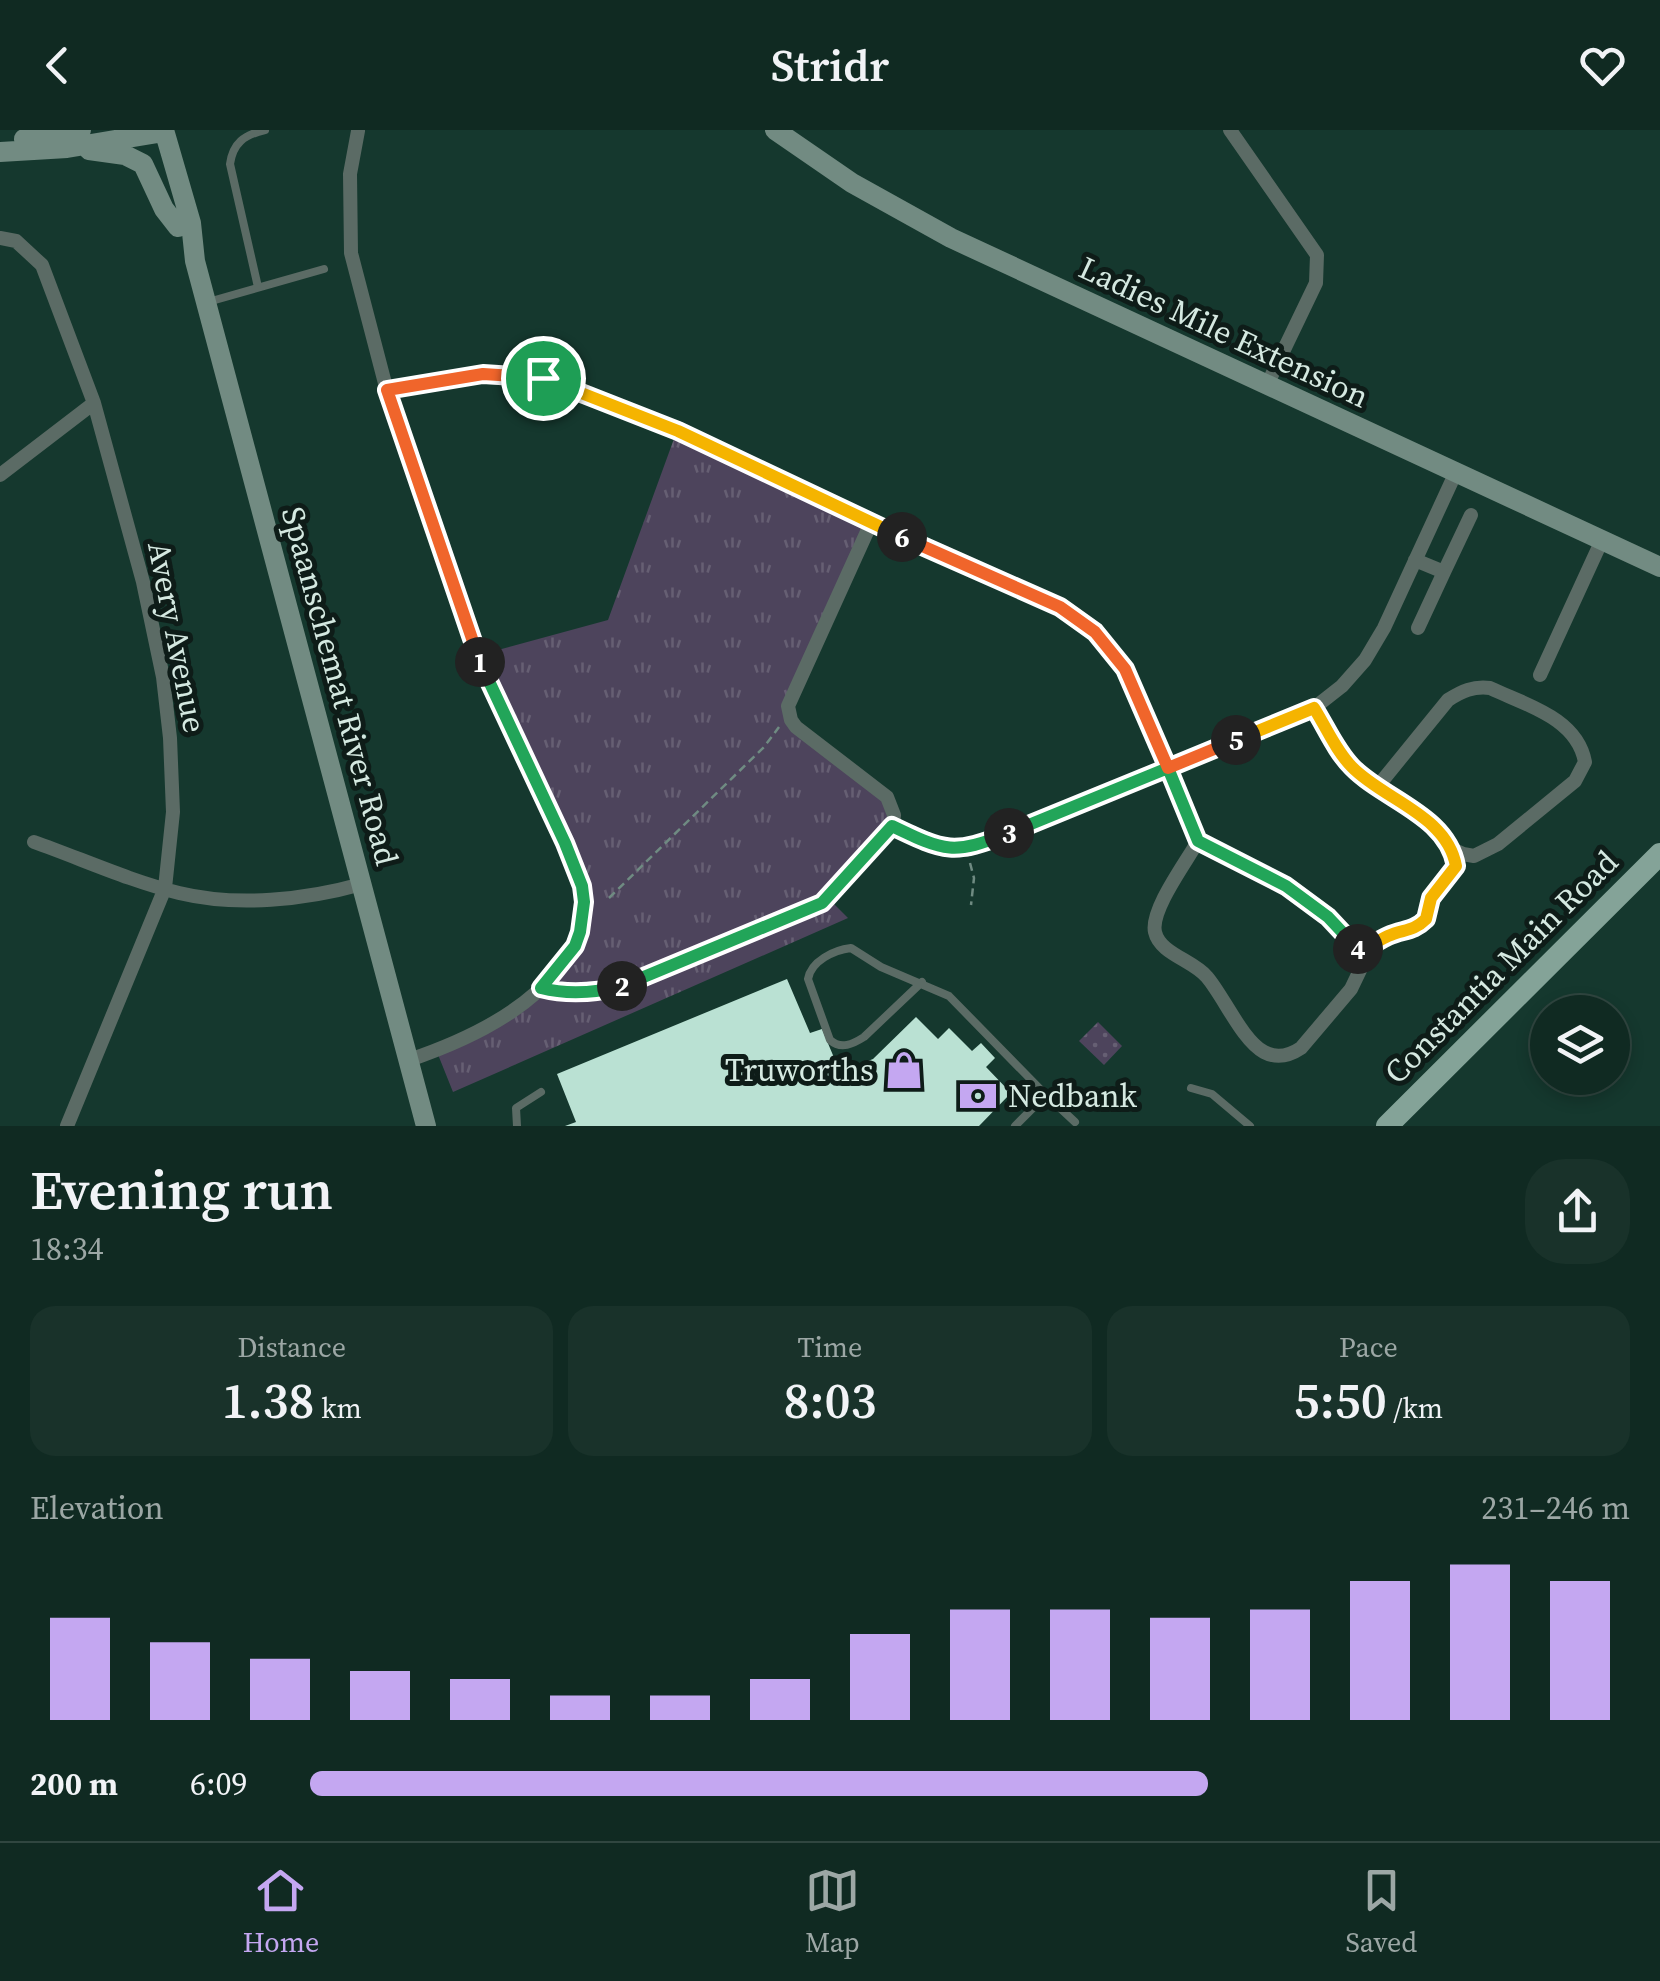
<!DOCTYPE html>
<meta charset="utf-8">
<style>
:root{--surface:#102a22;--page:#19322a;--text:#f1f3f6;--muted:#9ca7a5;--line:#304640;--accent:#c4a7f1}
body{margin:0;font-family:"Source Serif 4",serif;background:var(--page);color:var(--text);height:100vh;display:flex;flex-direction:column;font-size:38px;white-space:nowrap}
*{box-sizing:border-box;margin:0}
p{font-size:32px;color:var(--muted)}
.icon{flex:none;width:55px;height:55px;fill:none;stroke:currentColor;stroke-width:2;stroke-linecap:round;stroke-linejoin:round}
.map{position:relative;height:996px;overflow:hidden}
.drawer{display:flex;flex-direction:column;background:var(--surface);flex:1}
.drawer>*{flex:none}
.buttons{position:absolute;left:1530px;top:865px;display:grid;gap:20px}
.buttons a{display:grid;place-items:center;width:100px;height:100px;border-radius:50%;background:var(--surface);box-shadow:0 5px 15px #0003,0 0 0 2px var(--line);font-size:50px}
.pin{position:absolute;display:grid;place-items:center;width:85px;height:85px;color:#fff;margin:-42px;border:5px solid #fff;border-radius:50%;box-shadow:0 2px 10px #0007}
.km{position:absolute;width:50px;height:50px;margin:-25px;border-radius:50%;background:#222;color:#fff;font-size:28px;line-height:50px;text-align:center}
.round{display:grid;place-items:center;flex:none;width:105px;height:105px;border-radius:40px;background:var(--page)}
.summary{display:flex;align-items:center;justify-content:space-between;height:170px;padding:0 30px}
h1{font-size:55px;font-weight:600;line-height:75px}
.figures{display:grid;grid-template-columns:repeat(3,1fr);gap:15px;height:170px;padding:10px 30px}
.figures div{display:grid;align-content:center;border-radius:25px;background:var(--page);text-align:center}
.figures b{font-size:50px;font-weight:600}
.figures small{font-size:28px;font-weight:400}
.figures p{font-size:28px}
.chart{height:280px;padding:20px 30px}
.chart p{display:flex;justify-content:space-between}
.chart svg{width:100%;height:180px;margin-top:10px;stroke:var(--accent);stroke-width:6}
ul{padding:0 30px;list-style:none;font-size:32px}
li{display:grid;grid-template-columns:160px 120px 1fr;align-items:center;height:75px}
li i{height:25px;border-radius:12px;background:var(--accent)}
header{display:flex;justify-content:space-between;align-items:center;height:130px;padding:0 30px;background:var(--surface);font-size:45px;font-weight:600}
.tabs{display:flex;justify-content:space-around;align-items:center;height:140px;border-top:2px solid var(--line);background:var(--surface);font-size:28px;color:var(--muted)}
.tabs a{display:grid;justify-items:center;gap:5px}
.tabs .selected{color:var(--accent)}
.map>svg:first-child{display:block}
.park{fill:url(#park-tufts)}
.garden{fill:url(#garden-dots)}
.building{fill:#bae1d3}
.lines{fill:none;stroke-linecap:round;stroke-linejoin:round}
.path{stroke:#6f8b82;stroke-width:2.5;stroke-dasharray:8 5;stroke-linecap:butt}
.service{stroke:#5b6b65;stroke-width:8}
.minor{stroke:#5b6b65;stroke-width:14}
.secondary{stroke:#728b82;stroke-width:20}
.primary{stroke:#84a398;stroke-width:22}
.split-1-casing{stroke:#fff;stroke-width:20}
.split-2-casing{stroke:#fff;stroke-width:20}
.split-3-casing{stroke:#fff;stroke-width:20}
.split-4-casing{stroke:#fff;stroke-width:20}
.split-5-casing{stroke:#fff;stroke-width:20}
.split-6-casing{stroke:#fff;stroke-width:20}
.split-7-casing{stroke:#fff;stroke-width:20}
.split-1{stroke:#f0652b;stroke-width:12}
.split-2{stroke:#22a559;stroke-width:12}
.split-3{stroke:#22a559;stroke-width:12}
.split-4{stroke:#22a559;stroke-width:12}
.split-5{stroke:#f5b400;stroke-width:12}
.split-6{stroke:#f0652b;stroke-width:12}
.split-7{stroke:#f5b400;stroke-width:12}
.labels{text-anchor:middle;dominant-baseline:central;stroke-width:10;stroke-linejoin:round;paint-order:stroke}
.street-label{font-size:32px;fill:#d5e9e1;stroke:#0e1c18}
.poi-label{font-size:32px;fill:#d5e9e1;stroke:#0e1c18;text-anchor:end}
</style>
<header><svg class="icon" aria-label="back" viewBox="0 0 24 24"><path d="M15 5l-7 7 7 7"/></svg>Stridr<svg class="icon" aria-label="heart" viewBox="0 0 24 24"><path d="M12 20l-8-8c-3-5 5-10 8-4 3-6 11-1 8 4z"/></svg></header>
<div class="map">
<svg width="1660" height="996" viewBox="0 0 1660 996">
<defs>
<pattern id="park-tufts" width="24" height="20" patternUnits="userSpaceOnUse" patternTransform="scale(2.5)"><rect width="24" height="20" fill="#4d445c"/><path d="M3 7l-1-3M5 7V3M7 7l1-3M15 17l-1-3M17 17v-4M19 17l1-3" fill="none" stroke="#665f73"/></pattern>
<pattern id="garden-dots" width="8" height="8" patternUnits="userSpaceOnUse" patternTransform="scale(2.5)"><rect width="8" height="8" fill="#4d445c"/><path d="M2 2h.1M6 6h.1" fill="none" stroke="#665f73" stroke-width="1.8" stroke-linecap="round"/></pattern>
</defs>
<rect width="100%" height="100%" fill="#15382e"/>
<path class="park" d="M675,306L871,393L789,583L880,659L894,685L827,767L848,788L453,962L437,922L527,867L576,809L578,748L476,526L608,490Z"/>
<path class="garden" d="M1098,892L1122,916L1104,935L1079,911Z"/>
<path class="building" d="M787,849L810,903L822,899L840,942L873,929L916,887L938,909L949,898L972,921L981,913L995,928L986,937L1011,963L979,996H565L576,992L557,944Z"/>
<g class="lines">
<path class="path" d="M907,703L951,719
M970,733L974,748L971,775
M609,768L764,617L779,597
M1375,814C1389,805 1406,806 1419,796C1430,788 1428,778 1432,768C1437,755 1450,747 1457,736
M557,862H586L632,854L817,775"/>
<path class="service" d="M258,157L230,34C233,13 244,5 265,0
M208,172L324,139
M922,852L864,907C853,914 841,920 830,910L808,849C811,831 834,820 851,818L881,837L949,866L1046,965L1015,996
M1191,958L1212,964L1250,996
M1046,965L1075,992
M517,996L516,978L541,962"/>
<path class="minor" d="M1230,0L1317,125L1316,153L1267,255
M358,1L350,44L351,123L387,261L479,529L576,737C609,843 492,902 409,930
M0,108L16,111L42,135L94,273L143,452L163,547L170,608L173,682L165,758L67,996
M387,261L483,244H518L573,258L677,301L1079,488L1112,520L1125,539L1198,711L1268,744L1329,787L1359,820L1363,834L1351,859L1301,918C1289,926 1277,929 1264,922C1242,910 1224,867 1207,847C1193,830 1160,824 1155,802C1150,780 1187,731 1198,711
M0,345L94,273
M1415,430L1444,442L1418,498
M1444,442L1471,385
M1540,545L1602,410
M1314,578L1355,640L1417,683L1454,720L1463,724L1474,726L1498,714L1575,651L1585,632C1577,588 1526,575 1490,558C1473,556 1462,561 1448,570L1378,656
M34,712C82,729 130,751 179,763C237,777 305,770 362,754
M966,720L1314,578L1342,556L1365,530L1384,498L1456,342
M827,767L893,696L894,685L887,667L796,597L791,590L788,576L871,393"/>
<path class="secondary" d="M164,0L191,93L195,131L426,996
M775,0L852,53L951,108L1660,437
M24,9L81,0
M89,20L125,25L143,34L164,79L178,97
M0,22L67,18L164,2"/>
<path class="primary" d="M1387,996L1660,724"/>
</g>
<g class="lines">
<g class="split-1-casing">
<path id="split-1" d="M480,532L387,260L483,244L543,248"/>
</g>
<g class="split-2-casing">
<path id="split-2" d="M480,532L565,713L582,756L584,772L580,802L575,816L541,858C568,865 595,863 622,856"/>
</g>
<g class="split-3-casing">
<path id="split-3" d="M622,856L822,773L892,696C946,722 953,725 1009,703"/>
</g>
<g class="split-4-casing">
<path id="split-4" d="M1009,703L1168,638L1198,711L1286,756L1328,787L1358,819"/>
</g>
<g class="split-5-casing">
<path id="split-5" d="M1236,610L1314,578C1326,597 1336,621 1352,637C1384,670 1447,685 1456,736L1431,768L1426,789C1413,802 1403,799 1388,806C1377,811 1369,818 1358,819"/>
</g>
<g class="split-6-casing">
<path id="split-6" d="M902,407L1060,477L1095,502L1125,539L1168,638L1236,610"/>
</g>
<g class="split-7-casing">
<path id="split-7" d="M543,248L678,301L902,407"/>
</g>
<use href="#split-1" class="split-1"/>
<use href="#split-2" class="split-2"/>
<use href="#split-3" class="split-3"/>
<use href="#split-4" class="split-4"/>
<use href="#split-5" class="split-5"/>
<use href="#split-6" class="split-6"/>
<use href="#split-7" class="split-7"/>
</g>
<defs>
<g id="shop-bare" transform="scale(3)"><path d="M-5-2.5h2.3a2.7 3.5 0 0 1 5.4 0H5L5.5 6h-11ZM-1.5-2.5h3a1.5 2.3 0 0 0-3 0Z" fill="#c4a7f1" stroke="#0e1c18" stroke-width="2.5" paint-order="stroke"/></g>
<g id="bank-bare" transform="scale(3)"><path d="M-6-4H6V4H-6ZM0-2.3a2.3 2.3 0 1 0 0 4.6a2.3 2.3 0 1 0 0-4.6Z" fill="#c4a7f1" stroke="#0e1c18" stroke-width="2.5" paint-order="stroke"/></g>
</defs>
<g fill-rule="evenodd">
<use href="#shop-bare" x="904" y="940"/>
<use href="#bank-bare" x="978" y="966"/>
</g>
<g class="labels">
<g class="street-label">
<text transform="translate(1224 202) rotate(25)">Ladies Mile Extension</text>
<text transform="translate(177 507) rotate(79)">Avery Avenue</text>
<text transform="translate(340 556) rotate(75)">Spaanschemat River Road</text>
<text transform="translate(1501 837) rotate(-45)">Constantia Main Road</text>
</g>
<g class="poi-label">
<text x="874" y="940">Truworths</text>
<text x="1008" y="966" text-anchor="start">Nedbank</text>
</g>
</g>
</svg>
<div class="buttons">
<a><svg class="icon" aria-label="layers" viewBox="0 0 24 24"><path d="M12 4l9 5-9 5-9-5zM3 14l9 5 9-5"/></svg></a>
</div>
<div class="pin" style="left:543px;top:248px;background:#1e9e55"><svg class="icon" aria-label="arrive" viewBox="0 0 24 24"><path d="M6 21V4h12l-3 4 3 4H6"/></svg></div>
<b class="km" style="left:480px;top:532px">1</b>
<b class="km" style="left:622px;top:856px">2</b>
<b class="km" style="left:1009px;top:703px">3</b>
<b class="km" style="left:1358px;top:819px">4</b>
<b class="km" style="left:1236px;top:610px">5</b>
<b class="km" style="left:902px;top:407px">6</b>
</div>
<section class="drawer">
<div class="summary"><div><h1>Evening run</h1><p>18:34</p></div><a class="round"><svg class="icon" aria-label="share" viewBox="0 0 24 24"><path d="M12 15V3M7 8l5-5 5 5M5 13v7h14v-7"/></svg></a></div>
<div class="figures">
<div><p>Distance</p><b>1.38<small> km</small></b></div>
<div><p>Time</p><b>8:03</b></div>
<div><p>Pace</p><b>5:50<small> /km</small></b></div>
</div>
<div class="chart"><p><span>Elevation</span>231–246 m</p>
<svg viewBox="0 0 160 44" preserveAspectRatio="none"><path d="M5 44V19M15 44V25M25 44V29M35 44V32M45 44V34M55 44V38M65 44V38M75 44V34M85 44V23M95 44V17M105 44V17M115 44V19M125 44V17M135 44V10M145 44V6M155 44V10"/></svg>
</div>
<ul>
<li><b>200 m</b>6:09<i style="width:68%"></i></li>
</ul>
</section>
<nav class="tabs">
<a class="selected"><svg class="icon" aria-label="home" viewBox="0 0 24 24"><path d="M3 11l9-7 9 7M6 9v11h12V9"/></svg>Home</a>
<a><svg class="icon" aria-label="map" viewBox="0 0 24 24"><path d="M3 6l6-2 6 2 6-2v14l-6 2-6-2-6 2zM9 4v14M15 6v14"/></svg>Map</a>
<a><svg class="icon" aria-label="saved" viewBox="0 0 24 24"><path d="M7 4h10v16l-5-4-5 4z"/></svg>Saved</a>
</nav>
